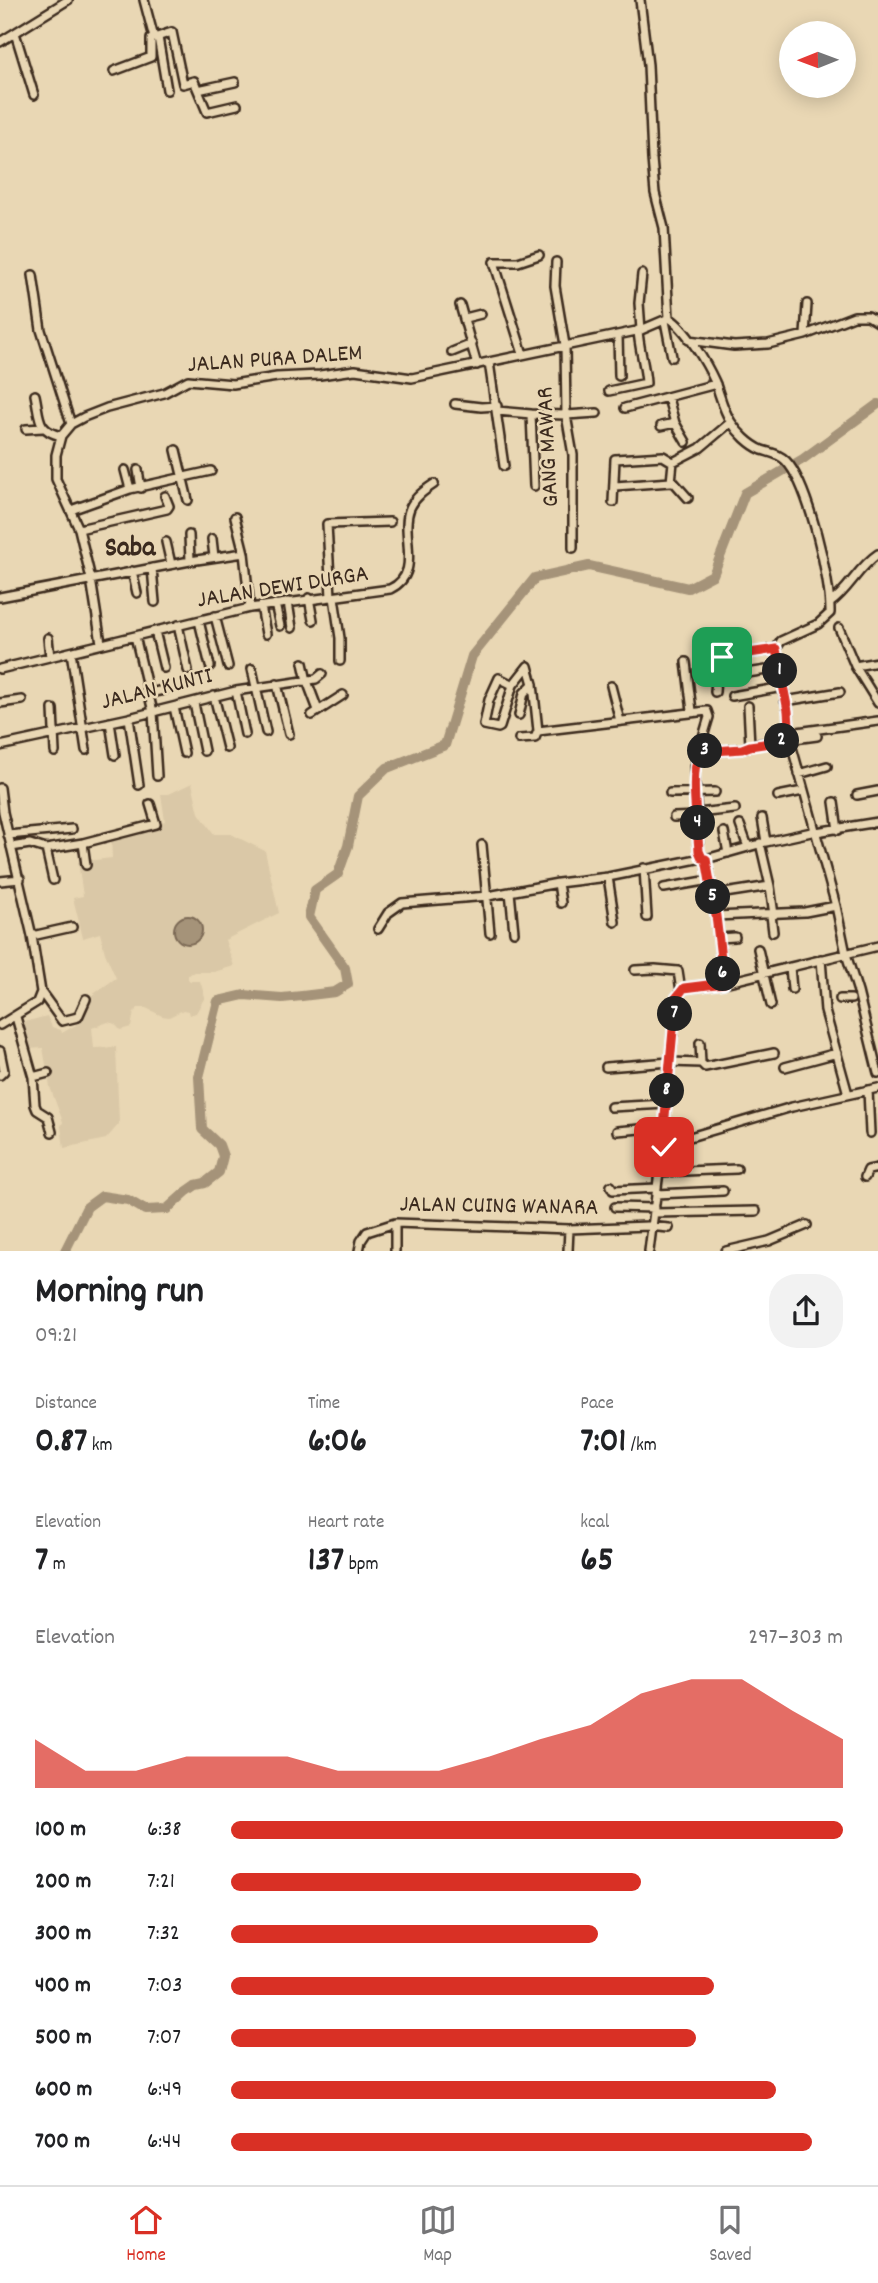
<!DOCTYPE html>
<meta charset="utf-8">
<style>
:root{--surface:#fff;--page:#f2f2f2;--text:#202124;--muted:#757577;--line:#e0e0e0;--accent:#d93025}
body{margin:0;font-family:Dekko,sans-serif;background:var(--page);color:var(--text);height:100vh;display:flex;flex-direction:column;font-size:26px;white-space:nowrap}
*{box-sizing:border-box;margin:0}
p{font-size:23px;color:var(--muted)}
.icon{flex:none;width:38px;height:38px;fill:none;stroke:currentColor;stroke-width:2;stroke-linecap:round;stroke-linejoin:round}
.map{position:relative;height:1251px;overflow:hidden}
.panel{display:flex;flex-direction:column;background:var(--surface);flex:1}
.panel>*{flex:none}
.needle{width:46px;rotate:269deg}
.buttons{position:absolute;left:779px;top:21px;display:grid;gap:14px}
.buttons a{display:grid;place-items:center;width:77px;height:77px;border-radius:50%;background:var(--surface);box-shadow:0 4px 18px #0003;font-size:35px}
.pin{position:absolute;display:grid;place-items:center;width:60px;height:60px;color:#fff;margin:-30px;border-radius:14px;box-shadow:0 4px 10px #0006}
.km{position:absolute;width:35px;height:35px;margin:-18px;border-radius:50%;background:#222;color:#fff;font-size:19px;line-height:35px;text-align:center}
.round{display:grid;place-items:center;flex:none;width:74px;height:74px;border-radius:28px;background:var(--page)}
.summary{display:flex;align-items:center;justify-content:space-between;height:119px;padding:0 35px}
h1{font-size:38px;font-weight:700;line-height:52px}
.figures{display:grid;grid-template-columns:repeat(3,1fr);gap:10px;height:119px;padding:7px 35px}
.figures div{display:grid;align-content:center}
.figures b{font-size:35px;font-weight:700}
.figures small{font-size:19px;font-weight:400}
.figures p{font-size:19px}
.chart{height:196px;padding:14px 35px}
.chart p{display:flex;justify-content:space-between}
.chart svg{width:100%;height:126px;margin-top:7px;fill:var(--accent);opacity:.7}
ul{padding:0 35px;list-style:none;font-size:23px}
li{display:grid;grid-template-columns:112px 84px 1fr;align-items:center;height:52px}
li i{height:18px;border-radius:9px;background:var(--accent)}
.dock{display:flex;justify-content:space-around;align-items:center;height:98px;border-top:2px solid var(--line);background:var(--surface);font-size:19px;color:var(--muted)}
.dock a{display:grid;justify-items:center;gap:4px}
.dock .current{color:var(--accent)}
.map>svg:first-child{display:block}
.built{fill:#dac8a7}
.water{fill:#a59379;stroke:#7b6955;stroke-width:2}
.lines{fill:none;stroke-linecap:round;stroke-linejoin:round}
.river{stroke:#a59379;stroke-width:10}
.minor-casing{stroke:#3b2a1e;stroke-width:12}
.minor{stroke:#e9d7b4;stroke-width:7}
.route-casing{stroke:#fff;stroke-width:14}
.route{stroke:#d93025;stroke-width:9}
.labels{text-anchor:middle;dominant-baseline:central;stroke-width:5;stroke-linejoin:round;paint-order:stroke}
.street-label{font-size:24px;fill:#3b2a1e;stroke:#e9d7b4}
.quarter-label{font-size:28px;font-weight:bold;fill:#3b2a1e;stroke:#e9d7b4}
</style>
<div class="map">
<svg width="878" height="1251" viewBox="0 0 878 1251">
<rect width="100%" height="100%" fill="#e9d7b4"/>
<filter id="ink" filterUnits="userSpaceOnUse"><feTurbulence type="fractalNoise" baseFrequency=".0143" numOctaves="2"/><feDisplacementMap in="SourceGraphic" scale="14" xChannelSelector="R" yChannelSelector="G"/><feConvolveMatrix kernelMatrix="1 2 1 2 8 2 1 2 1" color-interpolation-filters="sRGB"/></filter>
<g filter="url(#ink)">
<path class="built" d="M192,783L199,813L214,834H231L265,851L279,913L225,940L234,966L214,972H194L188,975V979L190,981H200L205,997L196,1013L189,1015L188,1011L183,1010L169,1017L162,1016L146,1008H138L134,1012L131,1027L120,1030L115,1024L108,1022L92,1028L94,1048L116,1047L119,1124L106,1139L64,1148L61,1126L63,1122L50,1087L43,1048L28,1049L21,1023L47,1016L52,1027L61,1030L62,1033L81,1022L80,1019L88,998L116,978L105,953L100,933L83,938L73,898L83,896L78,862L112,858L111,837L165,821L161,794H169Z"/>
<path class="water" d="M174 930a14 14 0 1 1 28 0a14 14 0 1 1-28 0Z"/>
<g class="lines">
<path class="river" d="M65,1251L87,1207L102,1196L128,1200L145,1210L167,1209L186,1192L196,1185L205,1183L219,1172L223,1156L219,1145L202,1129L199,1077L218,1001L244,995L282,998L302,996L335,992L348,984L345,968L309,917L315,890L338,874L348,846L358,796L387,768L445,745L472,656L535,578L589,566L688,588L713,575L745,493L803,459L878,404"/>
<g class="minor-casing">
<path id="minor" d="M144,0L154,38
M640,0L648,65L652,159L655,193L664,228L669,318
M15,33L34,95
M158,37L167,90
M0,42L68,0
M114,71L151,57V39L172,32L183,84L194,81L207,112L237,105
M198,90L235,82
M556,262L555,286L565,345L566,415L573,455V548
M33,275L41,330L71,424
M460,305L477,365
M465,318L481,314
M669,318C686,328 707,364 715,382C720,395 723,410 731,422C738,433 750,445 762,450C771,453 780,454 786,461C808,484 831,580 830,613L818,624L781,641L776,649L777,658L788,711L790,740L836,906L846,954L858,992L878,1073
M665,321L672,357
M641,330L639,303L642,274
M618,335L619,376
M805,335L807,304
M689,340L734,346L768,344L805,335L854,316H868L878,322
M452,352L472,344
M523,354L494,262H518L539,255
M489,362L504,466
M609,391L646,383C645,365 639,349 638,330
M35,395C40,417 36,430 61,436
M668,398L675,423L686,442
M455,404L481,407L497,406
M625,408L716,384
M497,411L531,414L534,486
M531,414L566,415L597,413
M661,426L675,423
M26,429L43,428
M176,450L188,500
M673,462L700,448L731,422
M125,470L130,489
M138,470L141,488
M672,480L688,498
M615,486L671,482L673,462
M613,502L615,459L663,456L673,462
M71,510L130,489L211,471
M235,517L244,553L250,608
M79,529L167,509L169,506L165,496
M189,535L190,561
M212,539L214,557
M166,542L171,564
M152,568L155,602
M132,571L137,593
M0,597L190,561L244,553
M331,597L327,524L390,522
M334,597L340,638V661
M309,598L313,620
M288,602L292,628
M830,603C849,590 858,567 878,554
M275,604L280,626
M261,606L266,634
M215,616L228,666
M199,621L210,666
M178,625L188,670
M839,628L855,666L878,703
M155,631L164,668
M135,636L153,712L157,776
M48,638L50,657
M101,643L91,579L79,529L56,479V455L61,436L71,424L84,417L107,408L164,393L188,380L233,384L277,377L320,375L355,370L412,378L641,330L669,318
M71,652L86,750
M686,662L692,711
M303,663L307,681L318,710
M855,666L878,662
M0,669L250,608L390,589C424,573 399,535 410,508C415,497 425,490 434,484
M252,669L266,732
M716,678L779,668
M277,684L289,734
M513,685L499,678L489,700L484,725L498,728L500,727L513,685L528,666L533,684L538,731
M611,686L620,721
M236,691L245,734
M715,692L716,678L722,657L776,649
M149,693L164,690
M214,696L227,748
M732,696L783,687
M785,701L840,692
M0,703L22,700
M194,703L204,751
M748,706L750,745
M174,707L184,753
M53,709L55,752
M312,715L343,695
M519,715L524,693L533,684
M129,718L139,785
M110,722L115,755
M790,733L878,721
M519,739L535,738L538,731L707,711L709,717L694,767L699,851L702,858L706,859
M0,746L129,718L236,691L316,679L322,674
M701,752L742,749L750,745L817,736
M799,774L827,766
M0,788L3,812L32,936L41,992L37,1002L0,1025
M670,793L715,792
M857,795L878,791
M778,796L803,791
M834,802L838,830
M697,813L735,809
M674,817L698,816
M762,818L766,842
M740,825L748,847
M724,832L728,853
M816,832L878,822
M8,835L72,829
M83,843L86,865
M482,845L490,933
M11,847L30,844L46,849L83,843L156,824L150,804
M46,849L53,880
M706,859L716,916L724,983
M706,859L766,842L816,831
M644,868L647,917
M608,877L615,922
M0,881L20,879
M558,883L561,903
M770,886L774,915
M664,888L710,880
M510,892L514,932
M712,895L770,886L760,843
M771,915L773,932
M716,916L805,912L836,906
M378,929L388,913L402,903L488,896L558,883L608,877L702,858
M32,936L72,927
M719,938L735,937
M758,949L771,1005
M821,959L825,1011L848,1094
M790,967L792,989
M635,970L655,969L678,971L681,991
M41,992L62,1021L78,1017L86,999
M840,999H851
M16,1017L33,1077L35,1105L37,1110L48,1117L52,1132
M700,1043L701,1063
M0,1051L4,1071L0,1075
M606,1067L670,1062L701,1063L705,1067L774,1053
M785,1067L837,1053
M33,1077L48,1073
M868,1090L870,1133
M611,1107L666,1104
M617,1131L664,1127
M664,1147V1127L676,998L684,988L724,983L878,946
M659,1172L737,1169
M865,1177L868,1170L878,1168
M611,1186L613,1190L657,1188
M656,1194L723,1191
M615,1207L655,1208
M654,1213L756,1211
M395,1223V1251
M359,1251L361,1241L367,1232L395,1223L569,1229L648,1226L669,1228
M568,1251L569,1229
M649,1251L661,1156L664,1147L683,1139L792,1107L878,1088
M726,1251L769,1241L807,1225"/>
</g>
<use href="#minor" class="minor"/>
</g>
</g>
<g class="lines" filter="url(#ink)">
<g class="route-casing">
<path id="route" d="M664,1147V1127L676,998L684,988L724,983L716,916L706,859L702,858L699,851C698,829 688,767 701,752L742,749L750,746L790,740L788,711L776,649L722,657"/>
</g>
<use href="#route" class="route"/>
</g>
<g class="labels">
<g class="street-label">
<text transform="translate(275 360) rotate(-4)">JALAN PURA DALEM</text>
<text transform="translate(549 447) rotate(-93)">GANG MAWAR</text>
<text transform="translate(283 588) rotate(-9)">JALAN DEWI DURGA</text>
<text transform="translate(157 690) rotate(-14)">JALAN KUNTI</text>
<text transform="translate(499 1207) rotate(1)">JALAN CUING WANARA</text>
</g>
<g class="quarter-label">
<text x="130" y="550">Saba</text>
</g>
</g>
</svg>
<div class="buttons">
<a><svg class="needle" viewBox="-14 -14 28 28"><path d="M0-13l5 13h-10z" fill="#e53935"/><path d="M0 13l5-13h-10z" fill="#757577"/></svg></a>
</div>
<div class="pin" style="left:722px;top:657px;background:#1e9e55"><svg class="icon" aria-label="arrive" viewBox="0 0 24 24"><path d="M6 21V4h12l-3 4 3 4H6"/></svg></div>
<div class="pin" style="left:664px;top:1147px;background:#d93025"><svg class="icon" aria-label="check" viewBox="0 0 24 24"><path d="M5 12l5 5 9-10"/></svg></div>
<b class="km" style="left:780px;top:671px">1</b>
<b class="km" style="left:782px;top:741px">2</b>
<b class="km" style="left:705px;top:751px">3</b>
<b class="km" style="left:698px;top:823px">4</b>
<b class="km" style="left:713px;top:897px">5</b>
<b class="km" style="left:723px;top:974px">6</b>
<b class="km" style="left:675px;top:1014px">7</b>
<b class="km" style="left:667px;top:1091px">8</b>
</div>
<section class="panel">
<div class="summary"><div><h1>Morning run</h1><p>09:21</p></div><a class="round"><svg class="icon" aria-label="share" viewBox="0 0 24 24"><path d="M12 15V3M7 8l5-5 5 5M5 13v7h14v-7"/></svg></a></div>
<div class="figures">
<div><p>Distance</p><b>0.87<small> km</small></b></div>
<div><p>Time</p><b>6:06</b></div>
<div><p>Pace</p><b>7:01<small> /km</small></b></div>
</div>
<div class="figures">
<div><p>Elevation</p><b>7<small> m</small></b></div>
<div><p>Heart rate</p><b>137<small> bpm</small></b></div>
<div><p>kcal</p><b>65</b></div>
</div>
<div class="chart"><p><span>Elevation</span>297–303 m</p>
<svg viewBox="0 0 160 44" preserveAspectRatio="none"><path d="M0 44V27L10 38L20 38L30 33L40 33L50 33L60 38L70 38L80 38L90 33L100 27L110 22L120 11L130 6L140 6L150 17L160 27V44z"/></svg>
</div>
<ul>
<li><b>100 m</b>6:38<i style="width:100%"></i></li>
<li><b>200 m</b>7:21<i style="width:67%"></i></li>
<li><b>300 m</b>7:32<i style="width:60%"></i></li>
<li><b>400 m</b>7:03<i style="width:79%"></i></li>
<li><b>500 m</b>7:07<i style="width:76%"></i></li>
<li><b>600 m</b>6:49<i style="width:89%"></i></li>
<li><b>700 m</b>6:44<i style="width:95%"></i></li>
</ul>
</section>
<nav class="dock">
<a class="current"><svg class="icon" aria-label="home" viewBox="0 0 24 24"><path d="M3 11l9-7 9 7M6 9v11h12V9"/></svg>Home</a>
<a><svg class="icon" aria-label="map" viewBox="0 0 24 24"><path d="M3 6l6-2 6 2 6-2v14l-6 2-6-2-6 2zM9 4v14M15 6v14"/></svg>Map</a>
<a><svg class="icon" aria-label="saved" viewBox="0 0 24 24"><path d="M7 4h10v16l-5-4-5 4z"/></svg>Saved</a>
</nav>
